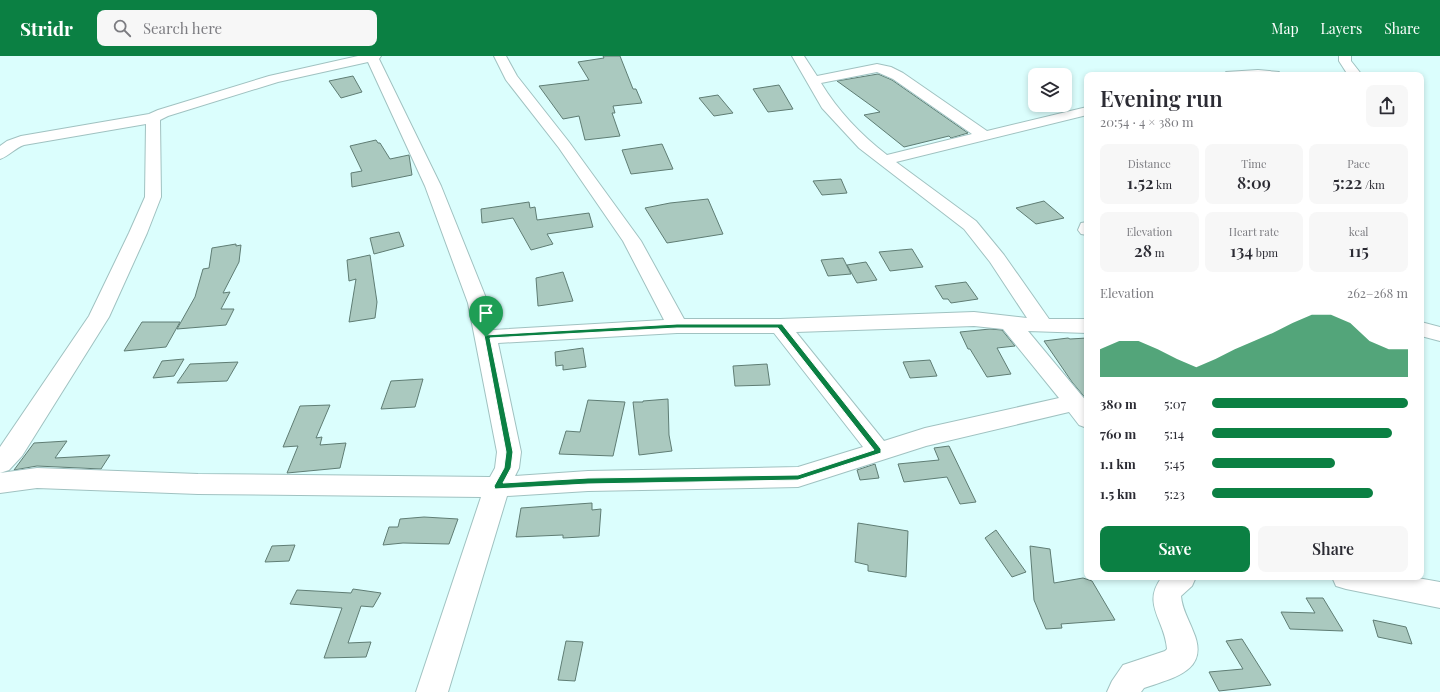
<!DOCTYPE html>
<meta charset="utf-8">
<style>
:root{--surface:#fff;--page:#f7f7f7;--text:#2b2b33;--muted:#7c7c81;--accent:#0b8043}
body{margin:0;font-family:"Playfair Display",serif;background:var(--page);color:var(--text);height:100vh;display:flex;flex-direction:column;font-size:15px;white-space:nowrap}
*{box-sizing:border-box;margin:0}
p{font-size:13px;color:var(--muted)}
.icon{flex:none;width:22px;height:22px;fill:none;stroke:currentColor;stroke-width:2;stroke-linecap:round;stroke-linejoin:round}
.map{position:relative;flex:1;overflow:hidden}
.details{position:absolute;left:1084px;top:16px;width:340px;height:508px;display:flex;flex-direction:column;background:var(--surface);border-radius:8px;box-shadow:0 2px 6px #0003}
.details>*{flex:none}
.fabs{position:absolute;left:1028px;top:12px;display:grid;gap:8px}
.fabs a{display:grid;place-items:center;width:44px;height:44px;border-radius:8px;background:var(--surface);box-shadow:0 2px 6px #0003;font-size:20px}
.pin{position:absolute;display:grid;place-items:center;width:34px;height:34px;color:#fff;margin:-41px -17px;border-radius:50% 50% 50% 0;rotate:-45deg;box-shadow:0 0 4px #0007}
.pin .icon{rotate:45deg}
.round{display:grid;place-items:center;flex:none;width:42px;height:42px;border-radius:8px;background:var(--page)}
.head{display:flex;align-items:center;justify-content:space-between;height:68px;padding:0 16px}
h1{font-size:22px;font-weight:600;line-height:30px}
.figures{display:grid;grid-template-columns:repeat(3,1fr);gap:6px;height:68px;padding:4px 16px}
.figures div{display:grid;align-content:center;border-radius:8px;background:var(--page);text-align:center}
.figures b{font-size:17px;font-weight:600}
.figures small{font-size:11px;font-weight:400}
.figures p{font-size:11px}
.chart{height:112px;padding:8px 16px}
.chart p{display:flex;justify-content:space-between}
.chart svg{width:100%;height:72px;margin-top:4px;fill:var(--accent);opacity:.7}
.action{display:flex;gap:8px;margin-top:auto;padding:8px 16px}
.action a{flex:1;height:46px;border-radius:8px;background:var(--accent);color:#fff;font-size:16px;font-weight:600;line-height:46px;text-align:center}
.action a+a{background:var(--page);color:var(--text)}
ul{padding:0 16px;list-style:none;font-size:13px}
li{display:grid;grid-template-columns:64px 48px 1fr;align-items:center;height:30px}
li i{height:10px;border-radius:5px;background:var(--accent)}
header{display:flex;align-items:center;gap:24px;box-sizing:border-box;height:56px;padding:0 20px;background:var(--accent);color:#fff}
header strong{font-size:19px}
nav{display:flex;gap:22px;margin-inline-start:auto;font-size:14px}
.search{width:280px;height:36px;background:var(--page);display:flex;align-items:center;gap:10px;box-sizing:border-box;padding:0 14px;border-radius:8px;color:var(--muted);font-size:15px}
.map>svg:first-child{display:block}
.building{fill:#aac9bf;stroke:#5f7d74}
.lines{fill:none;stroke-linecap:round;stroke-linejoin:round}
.street-casing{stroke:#a0c2c1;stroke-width:2}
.street{fill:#fff;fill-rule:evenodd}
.route{fill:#0b8043;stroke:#fff;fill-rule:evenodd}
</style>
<header>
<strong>Stridr</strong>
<div class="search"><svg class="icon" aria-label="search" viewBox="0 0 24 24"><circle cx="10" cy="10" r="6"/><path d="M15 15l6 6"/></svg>Search here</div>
<nav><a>Map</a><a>Layers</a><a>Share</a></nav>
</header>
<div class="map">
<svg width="1440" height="636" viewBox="0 0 1440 636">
<rect width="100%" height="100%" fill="#dbfefd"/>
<path class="building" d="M603,0H620L633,33H636L642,47L613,50L615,57H612L620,80L585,84L579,60L563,63L539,30L589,24L578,6L604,2Z
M878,18L892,24L968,77L951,82L949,80L904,91L864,59L880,56L837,25Z
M353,20L362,36L341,42L329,25Z
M779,29L793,53L768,56L753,33Z
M718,39L733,57L714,60L699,42Z
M376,84L378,87H380L390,103L409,99L412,119L352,131L351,117L362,115L350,90Z
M662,88L673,113L631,118L622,94Z
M841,123L847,137L822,139L813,125Z
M708,143L723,178L667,187L645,152L670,147Z
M1044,145L1064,162L1036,168L1016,152Z
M529,146L530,152L535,151L537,164L589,157L593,171L547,178L553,188L531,194L513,162L482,167L481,153Z
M399,176L404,190L374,198L370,182Z
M236,188V190L241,189L239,206L223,237L230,236L221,253H234L226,269L177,273L195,241L203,213L209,212L212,192Z
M912,193L923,211L890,215L879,196Z
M370,199L377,246L375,262L349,266L356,223L349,225L347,204Z
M843,202L851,218L828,220L821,204Z
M866,206L877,224L857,227L847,209Z
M563,216L573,245L538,250L536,222Z
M966,226L978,243L951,247L948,243H943L935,230Z
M142,266H180L166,291L124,295Z
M990,273L1002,274L1015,290L997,292L1011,318L987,321L970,293H968L960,276Z
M1068,282L1070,283L1087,282V344L1072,326L1044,285Z
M583,292L586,311L563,314V309L556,310L555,296Z
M184,303L174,320L153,322L162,305Z
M930,304L937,320L910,322L903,306Z
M238,306L227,325L177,327L190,308Z
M767,308L770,329L735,330L733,310Z
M423,323L415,351L381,353L391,325Z
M668,343L669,379L672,395L639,399L633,346H643V345Z
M588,344L625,346L613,400L559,398L566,375L580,376Z
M330,349L316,382L322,381L320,389L346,387L340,412L287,417L298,390L283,391L300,350Z
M67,385L55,402L110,399L101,413L37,410L14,414L34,387Z
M949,390L976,446L960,448L947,421L904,426L898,408L939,404L934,392Z
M875,408L879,422L860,424L857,414Z
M592,447V454L601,453L599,480L563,482V479L516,481L521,452Z
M424,461L458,463L449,488L403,487L383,489L389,471H398L400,463Z
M858,467L908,475L906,521L868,515V509L855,506Z
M996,474L1026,516L1012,521L985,482Z
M295,489L289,505L265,506L272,490Z
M1030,490L1050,493L1054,527L1083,522L1092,525L1115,564L1061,568L1062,572L1046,573L1034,544Z
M353,533L381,537L373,551L361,550L348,587L371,586L366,601L324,602L342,552L290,548L297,534L351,537Z
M1306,542H1323L1343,575L1290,573L1281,556L1315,557Z
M1373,564L1406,571L1412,588L1378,581Z
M1242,583L1271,629L1219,635L1209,616L1243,613L1226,585Z
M566,585L583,586L575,625L558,624Z"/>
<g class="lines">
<g class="street-casing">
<path id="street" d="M358,0H381L379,3L441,130L488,247L493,274L664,264L623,185L559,92L506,24L494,0H506L517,20L569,86L641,185L684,263H780L974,256L1027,262L990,206L964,173L859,92L822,52L792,0H804L817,20L877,8L891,11L903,17L987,75L1087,51V59L896,106L976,165L1004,199L1049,263H1087V277L1028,275L1087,346V372L1079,369L1069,356L926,390L798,431L588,435L507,440L448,636H416L481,441L198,438L37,432L0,437V417L37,412L198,418L490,421L495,412L497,396L468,247L425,130L368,6L278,26L168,60L160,64L161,141L147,177L109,261L22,400L9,414L0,417V391L89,260L129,177L145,141L146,68L24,89C15,92 9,100 0,103V90L7,85L21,80L149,58L158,54L269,20ZM877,16L893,23L972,78L887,99C861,79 838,55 821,27ZM974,270L1003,273L1059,342L925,372L884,385L796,276ZM677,277H774L863,391L798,411L588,415L515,420L519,412L521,396L498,287Z
M1339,0H1351V5L1362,19H1348L1339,5Z
M1258,14L1279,16L1281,19H1224L1226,16Z
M1087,166V179L1081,178L1078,174L1081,167Z
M1421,266L1440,271V285L1421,280Z
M1162,521H1196L1192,530L1181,540C1182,553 1189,564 1193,575C1211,615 1173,622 1144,632L1141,636H1107L1112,625L1123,609L1165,595L1167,593C1165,564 1141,548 1162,521Z
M1332,521H1412L1440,526V552L1346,533L1336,530Z"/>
</g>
<use href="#street" class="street"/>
</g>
<path class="route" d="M677,268H782L881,393V397L798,424L588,428L495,433L494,430L504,412L506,396L484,279ZM677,272H778L874,394L798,419L588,422L503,427L511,412L513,396L490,282Z"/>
</svg>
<div class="fabs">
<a><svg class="icon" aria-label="layers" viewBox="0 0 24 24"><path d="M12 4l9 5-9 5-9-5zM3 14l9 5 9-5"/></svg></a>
</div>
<div class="pin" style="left:486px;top:281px;background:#1e9e55"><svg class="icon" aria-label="arrive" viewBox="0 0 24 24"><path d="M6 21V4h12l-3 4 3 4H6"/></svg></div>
<section class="details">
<div class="head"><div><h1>Evening run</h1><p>20:54 · 4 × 380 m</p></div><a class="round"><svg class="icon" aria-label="share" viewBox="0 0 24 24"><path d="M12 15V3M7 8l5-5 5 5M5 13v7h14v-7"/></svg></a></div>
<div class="figures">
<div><p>Distance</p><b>1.52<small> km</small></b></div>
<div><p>Time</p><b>8:09</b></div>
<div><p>Pace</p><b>5:22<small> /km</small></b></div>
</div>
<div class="figures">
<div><p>Elevation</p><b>28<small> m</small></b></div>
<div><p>Heart rate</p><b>134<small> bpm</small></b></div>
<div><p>kcal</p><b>115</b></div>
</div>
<div class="chart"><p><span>Elevation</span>262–268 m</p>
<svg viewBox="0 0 160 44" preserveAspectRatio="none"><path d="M0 44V27L10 22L20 22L30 27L40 33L50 38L60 33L70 27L80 22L90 17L100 11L110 6L120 6L130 11L140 22L150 27L160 27V44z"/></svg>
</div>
<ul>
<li><b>380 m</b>5:07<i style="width:100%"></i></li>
<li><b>760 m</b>5:14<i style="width:92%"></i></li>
<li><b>1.1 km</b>5:45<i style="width:63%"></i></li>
<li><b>1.5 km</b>5:23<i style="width:82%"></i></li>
</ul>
<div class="action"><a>Save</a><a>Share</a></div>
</section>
</div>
